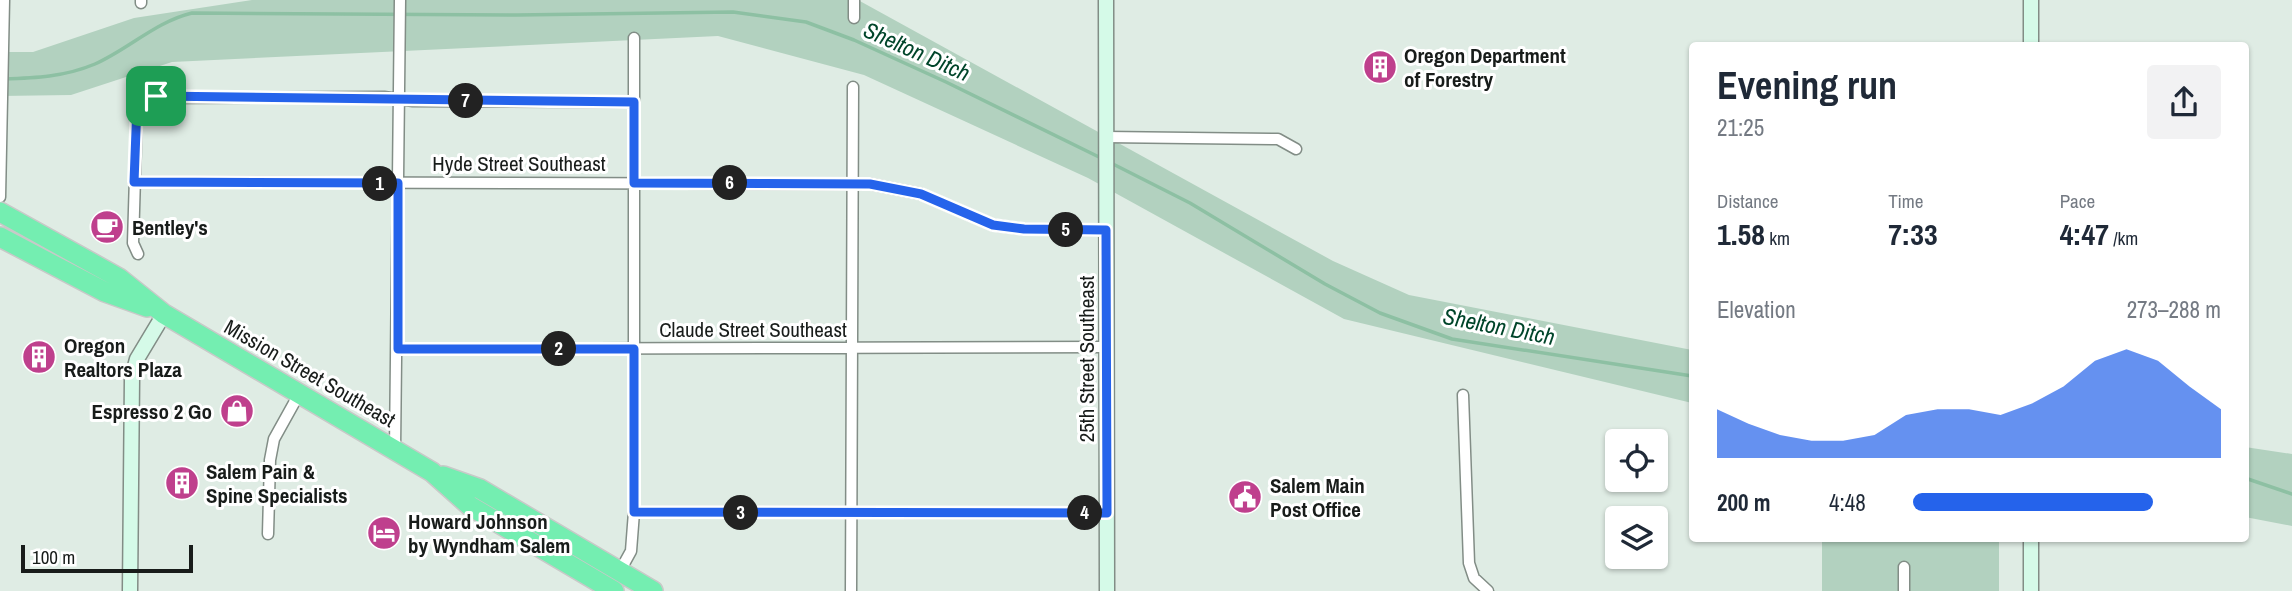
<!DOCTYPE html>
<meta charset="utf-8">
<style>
:root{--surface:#fff;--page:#f2f2f3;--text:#1f2937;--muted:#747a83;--accent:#2563eb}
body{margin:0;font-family:"Archivo Narrow",sans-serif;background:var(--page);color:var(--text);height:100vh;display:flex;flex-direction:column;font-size:26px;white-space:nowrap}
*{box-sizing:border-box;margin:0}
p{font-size:23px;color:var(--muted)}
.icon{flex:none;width:38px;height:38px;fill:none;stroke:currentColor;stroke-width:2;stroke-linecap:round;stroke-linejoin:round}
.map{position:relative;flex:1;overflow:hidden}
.side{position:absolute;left:1689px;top:42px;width:560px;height:500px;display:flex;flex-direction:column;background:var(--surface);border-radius:7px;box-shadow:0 2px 5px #0004}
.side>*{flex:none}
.controls{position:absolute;left:1605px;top:429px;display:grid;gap:14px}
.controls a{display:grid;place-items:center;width:63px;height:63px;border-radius:7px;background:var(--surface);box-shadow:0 2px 5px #0004;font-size:35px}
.scale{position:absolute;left:21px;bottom:18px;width:172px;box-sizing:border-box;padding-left:7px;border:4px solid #181c1a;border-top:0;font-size:19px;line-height:24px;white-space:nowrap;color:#181c1a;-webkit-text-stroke:5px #fff;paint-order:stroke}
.pin{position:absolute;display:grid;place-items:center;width:60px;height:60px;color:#fff;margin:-30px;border-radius:14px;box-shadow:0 4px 10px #0006}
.km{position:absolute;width:35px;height:35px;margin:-18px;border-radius:50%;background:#222;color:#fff;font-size:19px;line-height:35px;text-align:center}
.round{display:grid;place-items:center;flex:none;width:74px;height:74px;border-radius:7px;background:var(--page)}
.summary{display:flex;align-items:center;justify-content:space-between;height:119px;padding:0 28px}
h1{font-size:38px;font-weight:700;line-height:52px}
.figures{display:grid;grid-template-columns:repeat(3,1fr);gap:10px;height:119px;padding:7px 28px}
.figures div{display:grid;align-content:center}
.figures b{font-size:30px;font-weight:700}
.figures small{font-size:19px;font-weight:400}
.figures p{font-size:19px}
.chart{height:196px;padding:14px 28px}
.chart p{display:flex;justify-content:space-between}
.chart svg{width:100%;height:126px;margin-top:7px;fill:var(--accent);opacity:.7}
ul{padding:0 28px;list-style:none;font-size:23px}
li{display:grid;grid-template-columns:112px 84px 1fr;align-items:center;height:52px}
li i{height:18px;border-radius:9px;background:var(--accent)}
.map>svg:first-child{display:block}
.green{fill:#b2d1bf}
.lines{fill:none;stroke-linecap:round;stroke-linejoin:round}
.stream{stroke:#8dc0a3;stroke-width:3.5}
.street-casing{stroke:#828d86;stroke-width:13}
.secondary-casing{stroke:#828d86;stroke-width:17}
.highway-casing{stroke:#c8c9c8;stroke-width:22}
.street{stroke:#fff;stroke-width:10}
.secondary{stroke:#d5fae8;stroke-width:14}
.highway{stroke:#74eeb1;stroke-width:19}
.route-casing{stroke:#fff;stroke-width:14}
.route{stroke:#2563eb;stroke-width:9}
.labels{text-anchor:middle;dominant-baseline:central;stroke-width:6;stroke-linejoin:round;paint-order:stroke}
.poi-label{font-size:21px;font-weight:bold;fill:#181c1a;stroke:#fff;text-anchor:start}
.street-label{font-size:21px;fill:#181c1a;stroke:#fff}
.water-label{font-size:23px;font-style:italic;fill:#00452a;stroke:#fff}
</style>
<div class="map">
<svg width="2292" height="591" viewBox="0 0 2292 591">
<rect width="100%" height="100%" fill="#dfece4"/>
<path class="green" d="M252,0H858L1333,261L1409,295L1692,350V403L1344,319L1088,178L864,75L718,36L172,62L71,95L0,96V52H33L134,18Z
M2245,447L2292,454V526L2245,517Z
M1822,539H1999V591H1822Z"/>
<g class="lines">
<path class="stream" d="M3,79C35,78 64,77 95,64C129,49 155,22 192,13L517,15L733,12L806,22L854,40L946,82L1101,158
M1111,163L1190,203L1325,284L1380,313L1452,339L1692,376
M2245,478L2292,494"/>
<g class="street-casing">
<path id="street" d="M141,0V3
M854,0V18
M1105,137L1278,139L1296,149
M134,182L870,184L921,194L993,225L1024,229L1106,230
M0,197L4,0
M138,254L133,243L137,111L141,101L148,98L384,97L413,101L634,102
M398,349L1107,347
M1463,395L1469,563L1474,578L1488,591
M395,449L400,0
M634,512L1107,513
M268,534L270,460L274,439L299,394
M620,571L631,551L634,512V38
M851,591L853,87
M1904,591V567"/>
</g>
<g class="secondary-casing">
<path id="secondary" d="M1106,0L1107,591
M2031,0V46
M130,591L132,378L137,359L164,314
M2031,591V539"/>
</g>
<g class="highway-casing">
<path id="highway" d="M0,212L119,278L164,314L432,472L470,506L614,591
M0,237L105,292L147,307
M443,476L480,489L653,591"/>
</g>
<use href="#street" class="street"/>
<use href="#secondary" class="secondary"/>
<use href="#highway" class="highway"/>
</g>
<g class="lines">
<g class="route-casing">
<path id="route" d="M156,96L634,102V183L870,184L921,194L993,225L1024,229L1106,230L1107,513L634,512V349H398V183L134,182L137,105L148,98Z"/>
</g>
<use href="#route" class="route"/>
</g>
<defs>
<g id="building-disc" transform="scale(1.75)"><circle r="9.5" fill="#bf408d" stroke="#fff"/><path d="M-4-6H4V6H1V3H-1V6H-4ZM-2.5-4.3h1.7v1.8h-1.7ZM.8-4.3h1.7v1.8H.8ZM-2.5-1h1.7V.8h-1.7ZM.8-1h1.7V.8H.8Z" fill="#fff"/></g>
<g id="cafe-disc" transform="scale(1.75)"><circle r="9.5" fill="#bf408d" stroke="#fff"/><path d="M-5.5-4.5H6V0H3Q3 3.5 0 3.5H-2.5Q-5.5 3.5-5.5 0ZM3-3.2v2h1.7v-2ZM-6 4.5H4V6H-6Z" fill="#fff"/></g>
<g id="shop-disc" transform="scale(1.75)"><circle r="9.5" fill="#bf408d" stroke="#fff"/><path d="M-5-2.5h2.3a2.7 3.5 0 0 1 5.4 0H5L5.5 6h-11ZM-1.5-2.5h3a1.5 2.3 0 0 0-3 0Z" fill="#fff"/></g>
<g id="civic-disc" transform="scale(1.75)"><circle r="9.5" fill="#bf408d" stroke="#fff"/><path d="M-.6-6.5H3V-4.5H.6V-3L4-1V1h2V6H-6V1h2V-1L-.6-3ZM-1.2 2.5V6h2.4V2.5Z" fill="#fff"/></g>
<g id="hotel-disc" transform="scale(1.75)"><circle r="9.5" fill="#bf408d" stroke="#fff"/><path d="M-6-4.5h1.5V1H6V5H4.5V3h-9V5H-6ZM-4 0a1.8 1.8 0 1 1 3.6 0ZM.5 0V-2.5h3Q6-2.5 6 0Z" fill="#fff"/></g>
</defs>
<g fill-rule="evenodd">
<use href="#building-disc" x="1380" y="67"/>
<use href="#cafe-disc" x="107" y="227"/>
<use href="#building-disc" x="39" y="357"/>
<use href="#shop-disc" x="237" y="411"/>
<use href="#building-disc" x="182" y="483"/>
<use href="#civic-disc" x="1245" y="497"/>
<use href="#hotel-disc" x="384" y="533"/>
</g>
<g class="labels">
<g class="poi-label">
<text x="1404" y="55">Oregon Department<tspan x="1404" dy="24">of Forestry</tspan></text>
<text x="132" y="227">Bentley's</text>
<text x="64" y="345">Oregon<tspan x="64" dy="24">Realtors Plaza</tspan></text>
<text x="212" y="411" text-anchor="end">Espresso 2 Go</text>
<text x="206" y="471">Salem Pain &amp;<tspan x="206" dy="24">Spine Specialists</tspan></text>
<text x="1270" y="485">Salem Main<tspan x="1270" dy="24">Post Office</tspan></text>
<text x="408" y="521">Howard Johnson<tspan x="408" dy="24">by Wyndham Salem</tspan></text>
</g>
<g class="street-label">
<text x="519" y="163">Hyde Street Southeast</text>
<text x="753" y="329">Claude Street Southeast</text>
<text transform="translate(1086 359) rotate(-90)">25th Street Southeast</text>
<text transform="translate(310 373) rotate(30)">Mission Street Southeast</text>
</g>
<g class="water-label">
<text transform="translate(917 51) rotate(24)">Shelton Ditch</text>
<text transform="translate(1499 326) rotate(11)">Shelton Ditch</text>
</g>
</g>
</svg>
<div class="controls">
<a><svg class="icon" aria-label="locate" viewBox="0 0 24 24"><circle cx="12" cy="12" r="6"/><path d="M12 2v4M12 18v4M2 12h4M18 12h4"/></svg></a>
<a><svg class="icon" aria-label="layers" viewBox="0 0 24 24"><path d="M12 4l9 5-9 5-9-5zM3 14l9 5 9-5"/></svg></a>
</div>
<div class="scale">100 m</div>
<div class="pin" style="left:156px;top:96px;background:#1e9e55"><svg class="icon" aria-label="arrive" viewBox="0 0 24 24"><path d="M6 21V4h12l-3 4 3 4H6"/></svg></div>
<b class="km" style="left:380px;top:184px">1</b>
<b class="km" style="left:559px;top:349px">2</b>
<b class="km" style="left:741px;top:513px">3</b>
<b class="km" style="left:1085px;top:513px">4</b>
<b class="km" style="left:1066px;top:230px">5</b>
<b class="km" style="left:730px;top:183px">6</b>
<b class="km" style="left:466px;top:101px">7</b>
<section class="side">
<div class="summary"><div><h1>Evening run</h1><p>21:25</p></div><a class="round"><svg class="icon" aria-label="share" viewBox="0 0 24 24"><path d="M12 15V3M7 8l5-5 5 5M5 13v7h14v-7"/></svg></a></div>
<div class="figures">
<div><p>Distance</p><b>1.58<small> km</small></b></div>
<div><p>Time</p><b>7:33</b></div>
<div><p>Pace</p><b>4:47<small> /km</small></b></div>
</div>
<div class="chart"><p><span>Elevation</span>273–288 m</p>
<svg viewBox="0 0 160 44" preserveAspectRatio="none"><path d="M0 44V27L10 32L20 36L30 38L40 38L50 36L60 29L70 27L80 27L90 29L100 25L110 19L120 10L130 6L140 10L150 19L160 27V44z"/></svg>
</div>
<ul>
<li><b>200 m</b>4:48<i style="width:78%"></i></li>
</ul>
</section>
</div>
